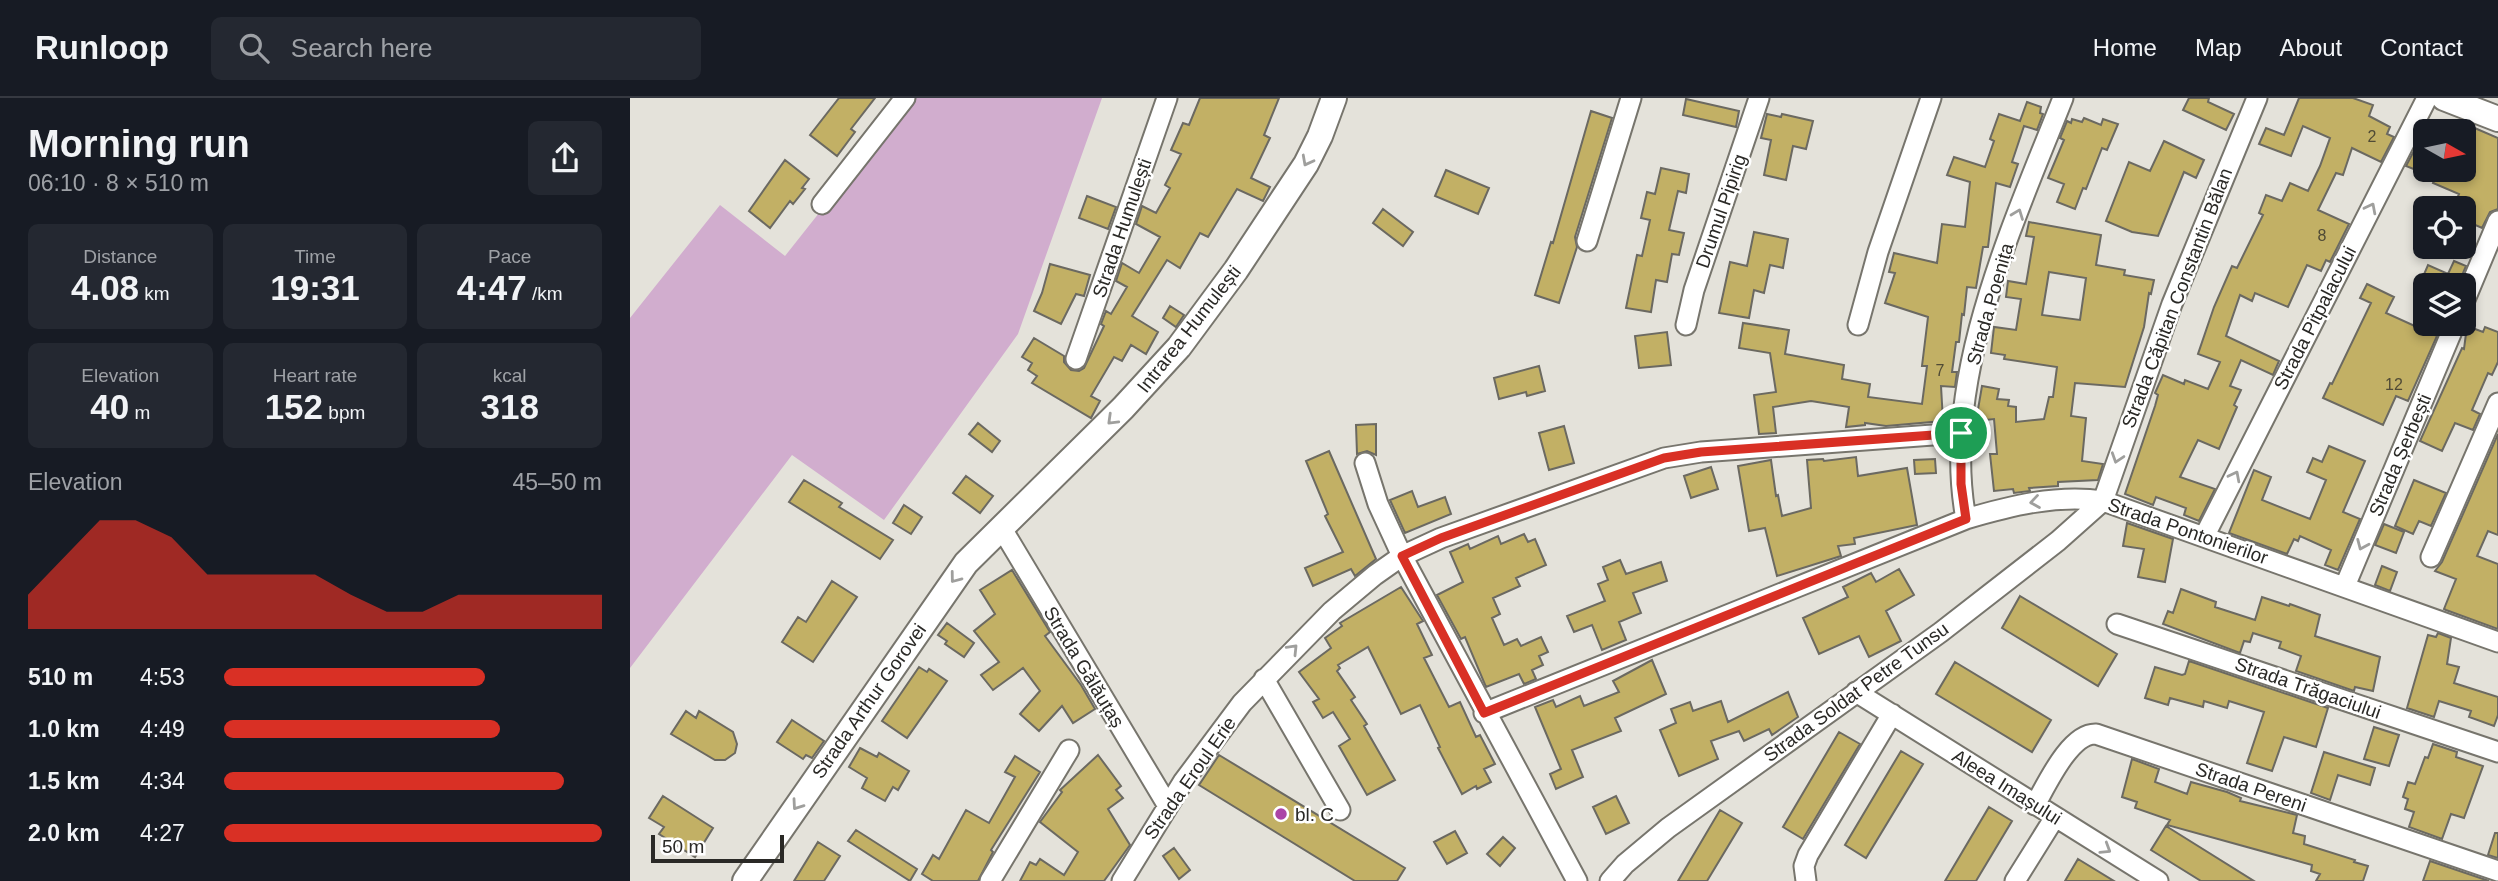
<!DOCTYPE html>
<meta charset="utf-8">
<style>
:root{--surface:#171b24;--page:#242831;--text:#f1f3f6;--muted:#9ea1a6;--line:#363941;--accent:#d93025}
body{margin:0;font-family:Helvetica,sans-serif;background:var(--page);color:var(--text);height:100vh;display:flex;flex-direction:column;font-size:26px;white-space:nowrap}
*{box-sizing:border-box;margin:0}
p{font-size:23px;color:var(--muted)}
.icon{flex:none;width:38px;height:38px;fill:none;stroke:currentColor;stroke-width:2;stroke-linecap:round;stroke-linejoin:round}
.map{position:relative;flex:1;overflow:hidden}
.side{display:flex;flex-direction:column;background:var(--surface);width:630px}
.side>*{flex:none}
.needle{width:46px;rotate:99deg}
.buttons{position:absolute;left:1783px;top:21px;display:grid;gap:14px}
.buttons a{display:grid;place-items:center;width:63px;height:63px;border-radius:10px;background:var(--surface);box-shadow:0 4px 10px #0003;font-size:35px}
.scale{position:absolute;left:21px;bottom:18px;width:133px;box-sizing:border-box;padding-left:7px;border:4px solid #2a2926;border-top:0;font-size:19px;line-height:24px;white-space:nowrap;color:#2a2926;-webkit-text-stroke:5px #fff;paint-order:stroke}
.pin{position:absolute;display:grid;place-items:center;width:60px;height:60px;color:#fff;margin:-30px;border:4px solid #fff;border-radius:50%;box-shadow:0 2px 7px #0007}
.round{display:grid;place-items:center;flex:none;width:74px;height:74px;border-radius:10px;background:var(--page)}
.head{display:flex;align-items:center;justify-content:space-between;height:119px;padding:0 28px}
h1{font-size:38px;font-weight:700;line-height:52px}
.stats{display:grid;grid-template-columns:repeat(3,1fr);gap:10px;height:119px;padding:7px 28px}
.stats div{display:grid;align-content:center;border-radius:10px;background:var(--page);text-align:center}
.stats b{font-size:35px;font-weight:700}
.stats small{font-size:19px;font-weight:400}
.stats p{font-size:19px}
.chart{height:196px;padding:14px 28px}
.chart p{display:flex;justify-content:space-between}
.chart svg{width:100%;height:126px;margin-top:7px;fill:var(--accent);opacity:.7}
ul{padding:0 28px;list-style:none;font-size:23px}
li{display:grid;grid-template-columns:112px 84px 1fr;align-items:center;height:52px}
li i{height:18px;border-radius:9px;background:var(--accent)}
header{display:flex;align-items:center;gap:42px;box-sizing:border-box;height:98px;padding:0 35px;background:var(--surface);border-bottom:2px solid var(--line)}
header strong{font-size:33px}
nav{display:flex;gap:38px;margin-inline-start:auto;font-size:24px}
.search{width:490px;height:63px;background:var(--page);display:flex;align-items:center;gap:18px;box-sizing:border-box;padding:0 24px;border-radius:10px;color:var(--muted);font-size:26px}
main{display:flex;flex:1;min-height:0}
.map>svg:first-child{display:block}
.green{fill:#d1adce}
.building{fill:#c2b065;stroke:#6b6961;stroke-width:2;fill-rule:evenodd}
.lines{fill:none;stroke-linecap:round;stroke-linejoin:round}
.minor-casing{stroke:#77756d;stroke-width:23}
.tertiary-casing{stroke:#77756d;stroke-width:28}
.minor{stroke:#fff;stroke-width:19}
.tertiary{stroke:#fff;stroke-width:24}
.oneway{stroke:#9f9f9d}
.route-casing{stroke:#fff;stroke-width:14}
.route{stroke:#d93025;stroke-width:9}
.poi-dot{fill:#ab44a7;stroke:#fff;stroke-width:2.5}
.labels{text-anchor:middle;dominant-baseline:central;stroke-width:5;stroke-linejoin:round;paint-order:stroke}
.number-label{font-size:16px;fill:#504b36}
.street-label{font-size:19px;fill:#2a2926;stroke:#fff}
.poi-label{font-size:19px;fill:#2a2926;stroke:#fff;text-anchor:start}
</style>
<header>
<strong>Runloop</strong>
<div class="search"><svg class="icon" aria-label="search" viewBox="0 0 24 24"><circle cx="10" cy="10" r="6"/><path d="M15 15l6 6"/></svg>Search here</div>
<nav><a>Home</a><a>Map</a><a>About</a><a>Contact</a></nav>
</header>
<main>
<section class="side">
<div class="head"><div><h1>Morning run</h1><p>06:10 · 8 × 510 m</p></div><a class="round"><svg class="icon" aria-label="share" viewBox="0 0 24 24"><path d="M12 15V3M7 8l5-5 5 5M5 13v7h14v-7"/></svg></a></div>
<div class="stats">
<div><p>Distance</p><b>4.08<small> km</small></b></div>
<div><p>Time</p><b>19:31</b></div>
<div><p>Pace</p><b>4:47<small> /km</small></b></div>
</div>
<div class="stats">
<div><p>Elevation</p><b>40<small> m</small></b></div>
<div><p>Heart rate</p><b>152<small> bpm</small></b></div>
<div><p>kcal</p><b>318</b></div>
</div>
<div class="chart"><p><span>Elevation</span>45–50 m</p>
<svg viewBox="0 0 160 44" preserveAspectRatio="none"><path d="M0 44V32L10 19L20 6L30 6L40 12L50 25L60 25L70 25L80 25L90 32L100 38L110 38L120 32L130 32L140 32L150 32L160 32V44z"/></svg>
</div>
<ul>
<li><b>510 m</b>4:53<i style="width:69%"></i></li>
<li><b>1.0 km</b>4:49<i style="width:73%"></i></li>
<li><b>1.5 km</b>4:34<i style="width:90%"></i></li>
<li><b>2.0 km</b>4:27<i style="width:100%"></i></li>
</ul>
</section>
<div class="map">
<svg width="1868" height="783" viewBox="0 0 1868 783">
<rect width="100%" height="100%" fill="#e4e2da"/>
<path class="green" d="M280,0H472L388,236L254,422L162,357L0,570V220L90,107L155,158Z"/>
<path class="building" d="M209,0H245L221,31L225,34L207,58L180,37Z
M570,0H649L634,37L640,40L621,80L640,89L633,103L607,91L578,139L570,135L550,170L537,162L502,218L528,234L516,256L501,247L492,263L484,259L461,298L470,303L461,320L402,285L407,278L398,272L402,265L392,259L404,240L434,258V264L441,272L449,273L454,270L474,228L471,226L476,213L481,216L497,189L486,183L492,165L509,175L530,139L506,126L512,108L526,115L540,90L535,87L551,56L541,52L553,25L559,27Z
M1559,0H1579L1578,4L1604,16L1596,32L1553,12Z
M1669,0H1723L1743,7L1739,18L1760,29L1757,36L1764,39L1751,64L1722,50L1713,77L1706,75L1688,112L1719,126L1700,164L1696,162L1691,173L1677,167L1658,209L1625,195L1622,203L1610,197L1596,238L1649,263L1643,277L1611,262L1600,288L1611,292L1604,307L1607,309L1589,351L1568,342L1550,379L1585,391L1569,423L1554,417L1556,410L1526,399L1523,407L1495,396L1525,308L1528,297L1525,295L1533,277L1554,286L1555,282L1578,291L1590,264L1568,256L1584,209L1602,168L1607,170L1633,117L1629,115L1636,97L1652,103L1660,85L1678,93L1690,68L1700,40L1673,28L1661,58L1629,46L1636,30L1654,37Z
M1056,1L1109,13L1106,29L1053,17Z
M1397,4L1411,9L1410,15L1413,16L1407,32L1394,28L1382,64L1388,66L1380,89L1366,85L1358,149H1353L1346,190L1337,189L1334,217L1332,216L1329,244H1326L1322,274H1327L1325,289L1311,288L1313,323L1256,328L1235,325V327L1216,329L1219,309L1181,303L1143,309L1146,335L1129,336L1124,297L1146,294L1140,255L1109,250L1113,225L1159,232L1155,256L1214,267L1212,281L1240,286L1238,299L1292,306L1297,268H1292L1298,219L1255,205L1265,175L1259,174L1264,155L1307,165L1312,126L1335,129L1340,84L1317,77L1324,59L1355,69L1364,43L1360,41L1369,16L1390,23Z
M961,13L982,20L945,139L947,149L929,205L905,197L921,144L923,145Z
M1137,16L1151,19L1152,16L1183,23L1176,51L1163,48L1156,82L1134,77L1141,42L1131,40Z
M1454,20L1471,27L1473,21L1488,26L1477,52L1472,50L1456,91L1453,90L1445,111L1427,104L1434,86L1418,80L1434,42L1430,40L1437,23L1441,25L1442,21L1452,24Z
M1840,28L1868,40V111L1860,114L1852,130L1834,122V110H1823L1829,96L1803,85L1809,72H1834V42Z
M1534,43L1574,62L1566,80L1554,74L1528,138L1502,134L1476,123L1499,64L1520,73Z
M1786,49L1796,54V76L1776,68Z
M155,62L179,81L172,90L175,91L163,106L160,103L140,130L119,113Z
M1031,70L1059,76L1056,95L1048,93L1039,132L1054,135L1049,157L1042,156L1037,184L1026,182L1021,214L996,210L1007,157L1012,158L1020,122L1011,120L1017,94L1025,96Z
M816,72L859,90L848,116L805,98Z
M457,98L486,109L478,131L449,120Z
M753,111L783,134L773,148L743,125Z
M1399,124L1471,137L1466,167L1495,172L1494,177L1524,182L1521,196L1519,195L1514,229L1495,289L1445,285L1441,318L1456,320L1452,363L1473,366L1468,382L1428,384V388L1399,390L1400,393L1384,395L1383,391L1364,393L1360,356H1367L1364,321L1346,323L1352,288L1369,291L1367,301L1379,302L1378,308L1386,309V324L1414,321L1419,299H1423L1427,269L1374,261L1375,257L1361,255L1364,229L1386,232L1391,201L1376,199L1378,183L1396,186L1404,139L1396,138ZM1419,174L1456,180L1450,222L1412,217Z
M1124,134L1158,141L1153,170L1140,167L1134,195L1124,192L1119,220L1089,215L1100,164L1117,168Z
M1824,163L1836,168L1828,187H1806L1792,181L1798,167L1818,176Z
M420,166L460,177L454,198L446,196L431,226L404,213L412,195Z
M1737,186L1764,199L1756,215L1807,238L1778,303L1766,298L1753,327L1693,300L1700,285L1702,286L1741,205L1730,200Z
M540,208L554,217L546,229L533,220Z
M1837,228L1853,234L1855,229L1868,234V264L1862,277L1858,275L1842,312L1850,316L1843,332L1825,325L1812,353L1790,343L1832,250L1834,251Z
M1037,234L1041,267L1009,270L1005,238Z
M909,268L915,293L897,298L896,294L869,301L864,280Z
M348,325L370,343L362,354L339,336Z
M746,326V357L737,353L727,356L726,327Z
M934,328L944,365L919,372L909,335Z
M1868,336V437L1858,433L1847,458L1868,466V531L1816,512L1814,511L1826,481L1805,473L1812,464Z
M1699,348L1735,363L1713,414L1730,421L1708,472L1695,467L1701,452L1670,438L1668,443L1664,441L1657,456L1599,435L1624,372L1641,379L1632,402L1680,421L1696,382L1677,374L1683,360L1692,364Z
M699,353L746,461L725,478L721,471L683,488L675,470L713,454L695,418L698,416L676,363Z
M1226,359L1228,378L1277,370L1287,427L1224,440L1225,446L1208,448L1211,458L1147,478L1135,430L1119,433L1108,368L1141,362L1146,398L1148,397L1152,418L1181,410L1177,362L1193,361L1194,363Z
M1305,361L1306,375L1285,376L1284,362Z
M1081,369L1088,391L1061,400L1054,378Z
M336,378L363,398L350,415L323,395Z
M174,382L212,405L209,409L263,442L250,461L159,404Z
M1784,382L1816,395L1801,428L1789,423L1783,436L1765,428Z
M782,393L788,409L815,399L821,416L775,435L760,402Z
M274,407L292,419L281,436L263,425Z
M1497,425L1543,441L1535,484L1508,479L1514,451L1493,448Z
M1754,426L1774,434L1766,455L1745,447Z
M894,436L898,444L905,441L916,467L886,480L890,488L863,500L870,516L862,520L874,547L887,541L891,548L911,539L918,554L909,558L913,567L902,572L906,581L894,586L889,576L856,589L835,539L831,541L807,497L833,484L820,454L838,446L840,451L868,438L871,446Z
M990,462L996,476L1031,464L1037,483L1003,495L1011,515L989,524L996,542L972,552L962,527L944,534L937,518L975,503L968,486L978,482L973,469Z
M1752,468L1767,474L1760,493L1745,487Z
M1269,471L1284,497L1256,513L1271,543L1239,559L1229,538L1189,556L1173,520L1218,499L1213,489L1241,475L1246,484Z
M382,472L420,534L415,538L451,587L465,611L443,625L432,608L409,633L390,616L410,593L393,570L363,592L351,577L369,564L344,533L365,516L350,492Z
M202,483L227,499L183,564L152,544L168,519L176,524Z
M771,489L793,523L787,526L802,557L794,560L819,609L830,604L846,639L850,637L865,666L854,671L861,684L847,691L846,688L832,696L808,650L810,649L790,607L771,616L738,549L708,567L710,570L707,573L725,599L721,602L737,626L734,628L765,682L737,697L709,648L720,641L703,614L693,620L683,604L689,601L669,574L701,550L695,540L712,528L710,525Z
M1551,491L1586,504L1585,509L1625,522L1632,499L1659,508L1660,506L1690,517L1685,538L1750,559L1743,593L1725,589L1724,593L1666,573L1671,558L1649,550L1651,544L1623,535L1620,544L1614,543L1610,555L1533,526L1538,513L1543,515Z
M1390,498L1487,556L1468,588L1372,530Z
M317,525L344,545L334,559L315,546L317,543L308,537Z
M1808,535L1821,540L1817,566L1829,569L1824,585L1868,599V617L1864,628L1839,619L1841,613L1809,603L1804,619L1777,610L1798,537L1806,539Z
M1022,562L1036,596L985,620L991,633L942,652L953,679L926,691L920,676L931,671L905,609L923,602L926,609L950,598L954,608L989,594L983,583Z
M1559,563L1698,610L1686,649L1654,639L1642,673L1617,665L1634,614L1599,603L1597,610L1574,603L1573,609L1540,600L1538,607L1515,600L1525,569L1552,577L1555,576Z
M1325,564L1421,622L1402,654L1306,596Z
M289,569L297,574L299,571L317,583L277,640L252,623Z
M1158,594L1168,619L1142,637L1139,631L1114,643L1109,633L1081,643L1088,661L1049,678L1030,632L1046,625L1041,611L1060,604L1063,613L1091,603L1098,624Z
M56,613L66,620L69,613L103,634L107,646L105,655L95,662H85L41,636Z
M162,622L194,643L182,660L176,657L173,661L147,644Z
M1744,629L1769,637L1759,668L1734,661Z
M1209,634L1230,646L1173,741L1153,729Z
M1803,646L1827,654L1826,659L1853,668L1834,720L1821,716L1812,741L1779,729L1784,714L1775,711L1778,701L1773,699L1778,684L1785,686L1795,659L1798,660Z
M230,650L247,659L249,655L279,673L268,692L263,689L255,703L232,690L237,680L219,669Z
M1271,653L1293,666L1236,760L1215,747Z
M1694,654L1745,670L1740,687L1708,677L1700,702L1681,695Z
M468,657L491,688L486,692L493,700L478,711L500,747L474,783H390L400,764L406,767L410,761L434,777L448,754L410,724L432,694L430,692Z
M589,657L775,770L767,783H725L569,687Z
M385,658L410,674L361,752L363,754L348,783H303L292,776L303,757L309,761L336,712L359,725L385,679L375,674Z
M1502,661L1529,671L1525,684L1557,696L1561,684L1597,694L1611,700L1610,703L1667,717L1663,735L1675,738L1674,746L1725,762L1724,764L1738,768L1733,783H1686L1690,776L1681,773L1682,767L1537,727L1540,722L1505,710L1507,704L1492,699Z
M33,698L83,730L65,759L29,736L34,729L19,720Z
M986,698L999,725L976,736L963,709Z
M1359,709L1382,723L1346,783H1315Z
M1090,712L1112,725L1077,783H1048Z
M1536,728L1624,783H1571L1521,752Z
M226,732L287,771L280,783L218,743Z
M825,733L837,755L817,766L804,744Z
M1865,735H1868V760L1858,757Z
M873,739L885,750L870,768L857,756Z
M188,744L210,758L194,783H164Z
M544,750L560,772L549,781L533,758Z
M1448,761L1484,783H1435Z
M1800,763L1859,783H1793Z"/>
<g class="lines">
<g class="minor-casing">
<path id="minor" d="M192,106L275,0
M957,143L1001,0
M1834,204L1868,123
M1056,227L1064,192L1129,0
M1228,227L1248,154L1301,0
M446,261L537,0
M735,365L748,406L772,458L947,783
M1336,421C1310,282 1383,127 1433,0
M371,429L538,708
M1574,439L1797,0
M1801,459L1868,305
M1715,488L1825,226
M1487,526L1868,654
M634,581L710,712
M1226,594L1528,783
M854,615L1336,421C1380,408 1427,396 1473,403L1868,544
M1405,707C1417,686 1440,635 1466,636L1868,773
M360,783L439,652
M492,783L553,684L612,605L702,513L745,477L772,458L811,440L1034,360L1071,354L1330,335
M980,783L995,766L1038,730L1311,534L1428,443L1473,403L1542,206L1627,0
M1176,783L1174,768L1178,757L1262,616
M1385,783L1425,719"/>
</g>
<g class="tertiary-casing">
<path id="tertiary" d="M1814,0L1868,21
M115,783L336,465L493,310L549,249L606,172L676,66L690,38L704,0"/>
</g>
<use href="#minor" class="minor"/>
<use href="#tertiary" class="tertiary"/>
</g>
<defs><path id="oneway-chevron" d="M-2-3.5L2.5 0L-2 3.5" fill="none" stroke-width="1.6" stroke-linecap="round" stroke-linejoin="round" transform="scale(1.75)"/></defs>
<g class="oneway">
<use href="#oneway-chevron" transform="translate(677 63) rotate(118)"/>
<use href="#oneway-chevron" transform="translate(1741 110) rotate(-63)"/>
<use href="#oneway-chevron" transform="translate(1388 116) rotate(-69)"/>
<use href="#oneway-chevron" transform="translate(482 322) rotate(136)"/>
<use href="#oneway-chevron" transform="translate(1487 360) rotate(108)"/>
<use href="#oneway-chevron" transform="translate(1605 378) rotate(-63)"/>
<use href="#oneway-chevron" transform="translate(1405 404) rotate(171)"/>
<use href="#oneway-chevron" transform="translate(1732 447) rotate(113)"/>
<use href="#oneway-chevron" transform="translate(325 480) rotate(127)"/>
<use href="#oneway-chevron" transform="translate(663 551) rotate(-46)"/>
<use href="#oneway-chevron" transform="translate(167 707) rotate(125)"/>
<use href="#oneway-chevron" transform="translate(1476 751) rotate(32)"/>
</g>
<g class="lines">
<g class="route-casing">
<path id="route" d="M1331,335V386L1336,421L854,615L772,458L811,440L1034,360L1071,354Z"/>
</g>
<use href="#route" class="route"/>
</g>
<circle class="poi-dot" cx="651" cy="716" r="7"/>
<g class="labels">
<g class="number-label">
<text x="1742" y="38">2</text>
<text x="1692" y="137">8</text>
<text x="1310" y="272">7</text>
<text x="1764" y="286">12</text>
</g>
<g class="street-label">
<text transform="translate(1091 113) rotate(-71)">Drumul Pipirig</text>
<text transform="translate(492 130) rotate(-71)">Strada Humulești</text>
<text transform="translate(1547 200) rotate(-69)">Strada Căpitan Constantin Bălan</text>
<text transform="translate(1360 206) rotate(-74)">Strada Poenița</text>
<text transform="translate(1685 220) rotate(-63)">Strada Pitpalacului</text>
<text transform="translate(559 231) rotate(-52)">Intrarea Humulești</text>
<text transform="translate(1770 357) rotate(-67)">Strada Șerbești</text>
<text transform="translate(1558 433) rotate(19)">Strada Pontonierilor</text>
<text transform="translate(454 569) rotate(59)">Strada Gălăuțaș</text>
<text transform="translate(1678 590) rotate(19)">Strada Trăgaciului</text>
<text transform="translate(1226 594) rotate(-36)">Strada Soldat Petre Tunsu</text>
<text transform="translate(239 603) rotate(-55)">Strada Arthur Gorovei</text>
<text transform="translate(560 680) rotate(-55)">Strada Eroul Erie</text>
<text transform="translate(1377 689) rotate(32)">Aleea Imașului</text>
<text transform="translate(1621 689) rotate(19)">Strada Pereni</text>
</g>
<g class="poi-label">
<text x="665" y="716">bl. C</text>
</g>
</g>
</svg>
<div class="buttons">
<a><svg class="needle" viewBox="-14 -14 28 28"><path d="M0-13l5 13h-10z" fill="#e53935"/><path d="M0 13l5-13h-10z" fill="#9ea1a6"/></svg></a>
<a><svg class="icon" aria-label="locate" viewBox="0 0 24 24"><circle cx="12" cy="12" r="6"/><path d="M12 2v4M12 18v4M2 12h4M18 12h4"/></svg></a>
<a><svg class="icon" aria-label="layers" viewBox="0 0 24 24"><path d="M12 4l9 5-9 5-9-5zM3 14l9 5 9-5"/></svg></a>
</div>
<div class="scale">50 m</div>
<div class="pin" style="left:1331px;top:335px;background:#1e9e55"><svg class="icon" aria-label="arrive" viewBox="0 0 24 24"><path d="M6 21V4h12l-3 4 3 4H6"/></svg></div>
</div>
</main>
